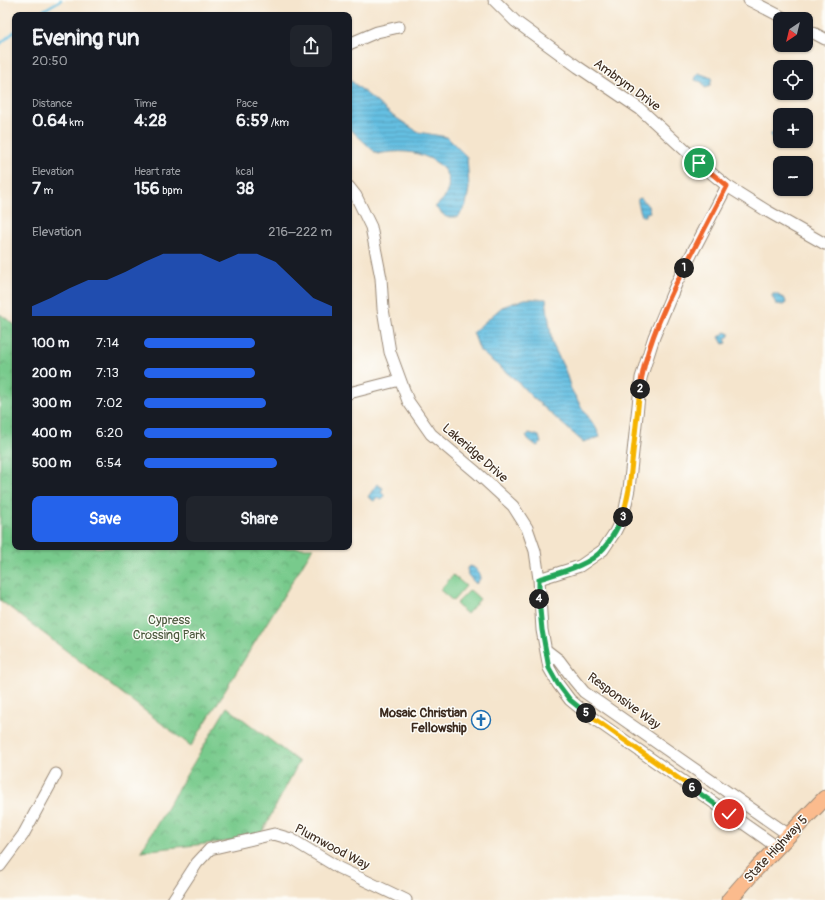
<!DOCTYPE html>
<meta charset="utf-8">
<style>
:root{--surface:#171b24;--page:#20242c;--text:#f1f3f6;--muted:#9ea1a6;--accent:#2563eb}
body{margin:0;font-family:Pangolin,sans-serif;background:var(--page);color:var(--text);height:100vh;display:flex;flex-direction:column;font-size:15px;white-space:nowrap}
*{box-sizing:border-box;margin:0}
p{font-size:13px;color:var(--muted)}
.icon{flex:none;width:22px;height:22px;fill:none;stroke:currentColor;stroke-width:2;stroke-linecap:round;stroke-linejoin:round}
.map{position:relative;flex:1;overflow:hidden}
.panel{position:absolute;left:12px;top:12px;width:340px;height:538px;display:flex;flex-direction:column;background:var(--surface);border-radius:8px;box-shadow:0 1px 3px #0004}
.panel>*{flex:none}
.needle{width:26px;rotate:215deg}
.tools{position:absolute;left:773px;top:12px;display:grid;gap:8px}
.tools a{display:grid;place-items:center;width:40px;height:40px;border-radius:8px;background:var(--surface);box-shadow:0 1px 3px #0004;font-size:20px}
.pin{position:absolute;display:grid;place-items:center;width:34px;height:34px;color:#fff;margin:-17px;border:2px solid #fff;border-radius:50%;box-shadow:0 1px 4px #0007}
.km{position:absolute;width:20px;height:20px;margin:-10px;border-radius:50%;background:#222;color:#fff;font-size:11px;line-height:20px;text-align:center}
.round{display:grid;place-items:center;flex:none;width:42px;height:42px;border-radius:8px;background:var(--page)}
.headline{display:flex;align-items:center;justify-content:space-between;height:68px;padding:0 20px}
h1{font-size:22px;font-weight:700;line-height:30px}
.figures{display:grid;grid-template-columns:repeat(3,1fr);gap:6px;height:68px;padding:4px 20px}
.figures div{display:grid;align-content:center}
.figures b{font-size:17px;font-weight:700}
.figures small{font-size:11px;font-weight:400}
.figures p{font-size:11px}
.chart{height:112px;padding:8px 20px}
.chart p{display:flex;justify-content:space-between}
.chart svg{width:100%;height:72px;margin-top:4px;fill:var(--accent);opacity:.7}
.cta{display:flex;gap:8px;margin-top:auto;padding:8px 20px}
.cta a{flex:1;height:46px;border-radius:8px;background:var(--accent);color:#fff;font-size:16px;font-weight:700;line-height:46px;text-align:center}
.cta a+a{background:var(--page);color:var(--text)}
ul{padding:0 20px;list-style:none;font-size:13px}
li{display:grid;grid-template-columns:64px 48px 1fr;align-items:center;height:30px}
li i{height:10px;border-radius:5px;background:var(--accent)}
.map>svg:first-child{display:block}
.park{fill:url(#park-crowns);stroke:#5a7a55}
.pitch{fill:#78ca8c;stroke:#5a7a55}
.water{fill:url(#water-rules);stroke:#507480}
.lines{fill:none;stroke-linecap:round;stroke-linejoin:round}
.stream{stroke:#65bfe2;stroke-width:2.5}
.minor-casing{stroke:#988876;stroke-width:13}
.major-casing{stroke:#988876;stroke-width:17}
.minor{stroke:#fff;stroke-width:11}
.major{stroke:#fbbb8d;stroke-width:15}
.split-1-casing{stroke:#fff;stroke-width:8}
.split-2-casing{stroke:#fff;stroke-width:8}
.split-3-casing{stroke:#fff;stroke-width:8}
.split-4-casing{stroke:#fff;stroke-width:8}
.split-5-casing{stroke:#fff;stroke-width:8}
.split-6-casing{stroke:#fff;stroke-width:8}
.split-7-casing{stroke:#fff;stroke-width:8}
.split-1{stroke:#f0652b;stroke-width:5}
.split-2{stroke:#f0652b;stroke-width:5}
.split-3{stroke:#f5b400;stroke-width:5}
.split-4{stroke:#22a559;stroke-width:5}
.split-5{stroke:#22a559;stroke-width:5}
.split-6{stroke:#f5b400;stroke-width:5}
.split-7{stroke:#22a559;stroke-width:5}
.labels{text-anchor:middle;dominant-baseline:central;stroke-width:3;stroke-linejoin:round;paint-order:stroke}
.street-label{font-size:13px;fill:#3b2a1e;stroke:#fdfcf7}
.park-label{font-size:13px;fill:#4d5a3f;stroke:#fdfcf7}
.poi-label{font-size:13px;font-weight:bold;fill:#3b2a1e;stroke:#fdfcf7;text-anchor:end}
</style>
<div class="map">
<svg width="825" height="900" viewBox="0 0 825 900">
<defs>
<pattern id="park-crowns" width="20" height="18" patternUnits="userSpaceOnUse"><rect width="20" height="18" fill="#78ca8c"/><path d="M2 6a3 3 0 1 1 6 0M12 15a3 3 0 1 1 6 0" fill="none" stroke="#64a472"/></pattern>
<pattern id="water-rules" width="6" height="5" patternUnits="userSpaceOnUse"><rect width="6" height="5" fill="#65bfe2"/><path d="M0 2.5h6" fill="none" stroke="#549bb7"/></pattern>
</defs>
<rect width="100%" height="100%" fill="#fdfcf7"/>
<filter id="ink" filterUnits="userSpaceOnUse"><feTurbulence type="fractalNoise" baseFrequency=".025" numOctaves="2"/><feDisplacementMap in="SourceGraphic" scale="8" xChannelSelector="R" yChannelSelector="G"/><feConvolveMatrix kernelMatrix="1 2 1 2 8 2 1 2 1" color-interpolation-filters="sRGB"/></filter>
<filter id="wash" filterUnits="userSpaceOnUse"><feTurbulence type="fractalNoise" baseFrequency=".012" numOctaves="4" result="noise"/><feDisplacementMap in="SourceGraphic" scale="16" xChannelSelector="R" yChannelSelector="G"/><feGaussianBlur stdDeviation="0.9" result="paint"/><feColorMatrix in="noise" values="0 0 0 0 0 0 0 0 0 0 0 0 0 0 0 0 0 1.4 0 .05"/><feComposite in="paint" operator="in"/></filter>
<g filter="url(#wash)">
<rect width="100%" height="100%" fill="#f5e5cd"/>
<path class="park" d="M0,314L15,325V547L313,548L191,746L0,600Z
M227,707L299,762L259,838L141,851Z"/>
<path class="pitch" d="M453,575L466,586L453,601L440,590Z
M470,590L480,599L467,614L456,604Z"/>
<path class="water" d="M698,73L712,78L710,86L705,88L702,82L695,80V77Z
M349,79L392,115L418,132L447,137L467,157L469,188L466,205L458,217H446L435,207C438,204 442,201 444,198C460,171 431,155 408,152C398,151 387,152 377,154L349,128Z
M780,131V142L778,140L774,142L772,141L773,138L771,137V134Z
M641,198L648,206L650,212L646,213V216H642C641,213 637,202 638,199Z
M773,294H776L785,299L786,303L783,305L776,304L772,296Z
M525,299H546L552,343L565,370L571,389L582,408L596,428L600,437L583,442L531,396L517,381L480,351L473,332L502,307Z
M725,332L729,333V336L725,339L727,343L723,344L719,337Z
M529,433L539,436L541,443L537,446L528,439L526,437Z
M377,484L383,488L381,492L384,495L383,499L380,500L377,497L374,501L368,497Z
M469,566C475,566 480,573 480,579L476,584L468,575L467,568Z"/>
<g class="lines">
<path class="stream" d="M35,15L61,0
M0,44L15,31"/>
</g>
</g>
<g filter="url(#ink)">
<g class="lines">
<g class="minor-casing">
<path id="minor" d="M494,0L515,21L578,67L640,109L699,163L727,186L767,211L825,244
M749,0L786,19
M806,29L825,39
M349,44L377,32L399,27
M349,187L356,196L371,227L381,278L383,309L390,352L408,401L431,434L476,472L513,506L527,528L535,551L539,579L542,630L549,668L558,684L570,700L587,714L777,847
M349,393L400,380
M539,579L580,566L603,550L615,532L624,514L629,489L641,378L654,337L677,282L727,186
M546,650L559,660L574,680L584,692L789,835
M0,866L23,835L56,774
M173,900L197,863L210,849L274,834L291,839L339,868L406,900"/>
</g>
<g class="major-casing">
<path id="major" d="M729,900L757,868L825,798"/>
</g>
<use href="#minor" class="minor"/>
<use href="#major" class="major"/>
</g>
</g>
<g class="lines" filter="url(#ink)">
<g class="split-1-casing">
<path id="split-1" d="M684,268L727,186L699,163"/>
</g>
<g class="split-2-casing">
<path id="split-2" d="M640,389C644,352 667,301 684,268"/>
</g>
<g class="split-3-casing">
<path id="split-3" d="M623,517L629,489L640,389"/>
</g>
<g class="split-4-casing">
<path id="split-4" d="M539,599V579C560,572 589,566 603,549C612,539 617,528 623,517"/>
</g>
<g class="split-5-casing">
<path id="split-5" d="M539,599L542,630L549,668L558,684L570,700L586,713"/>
</g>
<g class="split-6-casing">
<path id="split-6" d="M586,713L692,788"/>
</g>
<g class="split-7-casing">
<path id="split-7" d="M692,788L729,814"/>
</g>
<use href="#split-1" class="split-1"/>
<use href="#split-2" class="split-2"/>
<use href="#split-3" class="split-3"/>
<use href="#split-4" class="split-4"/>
<use href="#split-5" class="split-5"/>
<use href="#split-6" class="split-6"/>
<use href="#split-7" class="split-7"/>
</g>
<defs>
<g id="church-ring" transform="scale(1)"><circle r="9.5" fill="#fdfcf7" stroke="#1f6fb2" stroke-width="1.5"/><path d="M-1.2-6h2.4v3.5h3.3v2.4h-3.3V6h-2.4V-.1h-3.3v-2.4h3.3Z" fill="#1f6fb2"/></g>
</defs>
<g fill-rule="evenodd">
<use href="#church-ring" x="481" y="720"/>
</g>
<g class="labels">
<g class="street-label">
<text transform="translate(627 85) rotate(36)">Ambrym Drive</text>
<text transform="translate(475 453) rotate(41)">Lakeridge Drive</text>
<text transform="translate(624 701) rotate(36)">Responsive Way</text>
<text transform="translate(332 847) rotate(28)">Plumwood Way</text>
<text transform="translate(776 849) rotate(-47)">State Highway 5</text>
</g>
<g class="park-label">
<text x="169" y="620">Cypress<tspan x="169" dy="15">Crossing Park</tspan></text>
</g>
<g class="poi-label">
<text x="467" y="713">Mosaic Christian<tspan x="467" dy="15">Fellowship</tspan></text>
</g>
</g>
</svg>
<div class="tools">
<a><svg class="needle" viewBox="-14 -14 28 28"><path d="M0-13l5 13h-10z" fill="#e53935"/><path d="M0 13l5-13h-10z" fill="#9ea1a6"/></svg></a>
<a><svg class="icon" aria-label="locate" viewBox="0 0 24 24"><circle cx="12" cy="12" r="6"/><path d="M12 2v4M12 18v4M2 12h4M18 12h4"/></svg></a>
<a>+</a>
<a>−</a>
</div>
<div class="pin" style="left:699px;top:163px;background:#1e9e55"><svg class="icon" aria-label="arrive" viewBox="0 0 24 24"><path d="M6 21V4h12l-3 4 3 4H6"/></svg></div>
<div class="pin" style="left:729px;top:814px;background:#d93025"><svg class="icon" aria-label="check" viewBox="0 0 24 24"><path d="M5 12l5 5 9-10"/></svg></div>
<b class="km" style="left:684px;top:268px">1</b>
<b class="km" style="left:640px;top:389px">2</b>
<b class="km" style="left:623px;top:517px">3</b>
<b class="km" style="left:539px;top:599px">4</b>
<b class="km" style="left:586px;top:713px">5</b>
<b class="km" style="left:692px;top:788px">6</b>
<section class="panel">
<div class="headline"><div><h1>Evening run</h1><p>20:50</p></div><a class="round"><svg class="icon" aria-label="share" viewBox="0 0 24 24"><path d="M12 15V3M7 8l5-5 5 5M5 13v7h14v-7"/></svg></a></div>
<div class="figures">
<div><p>Distance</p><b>0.64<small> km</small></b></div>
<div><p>Time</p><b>4:28</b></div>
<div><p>Pace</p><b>6:59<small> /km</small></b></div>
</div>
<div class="figures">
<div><p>Elevation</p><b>7<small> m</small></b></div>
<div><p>Heart rate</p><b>156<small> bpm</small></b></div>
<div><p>kcal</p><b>38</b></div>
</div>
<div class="chart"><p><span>Elevation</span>216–222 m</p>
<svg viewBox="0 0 160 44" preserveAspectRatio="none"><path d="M0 44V38L10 33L20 27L30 22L40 22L50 17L60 11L70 6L80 6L90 6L100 11L110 6L120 6L130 11L140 22L150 33L160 38V44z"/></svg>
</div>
<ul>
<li><b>100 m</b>7:14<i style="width:59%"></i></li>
<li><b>200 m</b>7:13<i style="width:59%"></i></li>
<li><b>300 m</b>7:02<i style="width:65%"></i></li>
<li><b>400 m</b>6:20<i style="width:100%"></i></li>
<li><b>500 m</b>6:54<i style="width:71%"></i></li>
</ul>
<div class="cta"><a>Save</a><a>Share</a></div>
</section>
</div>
